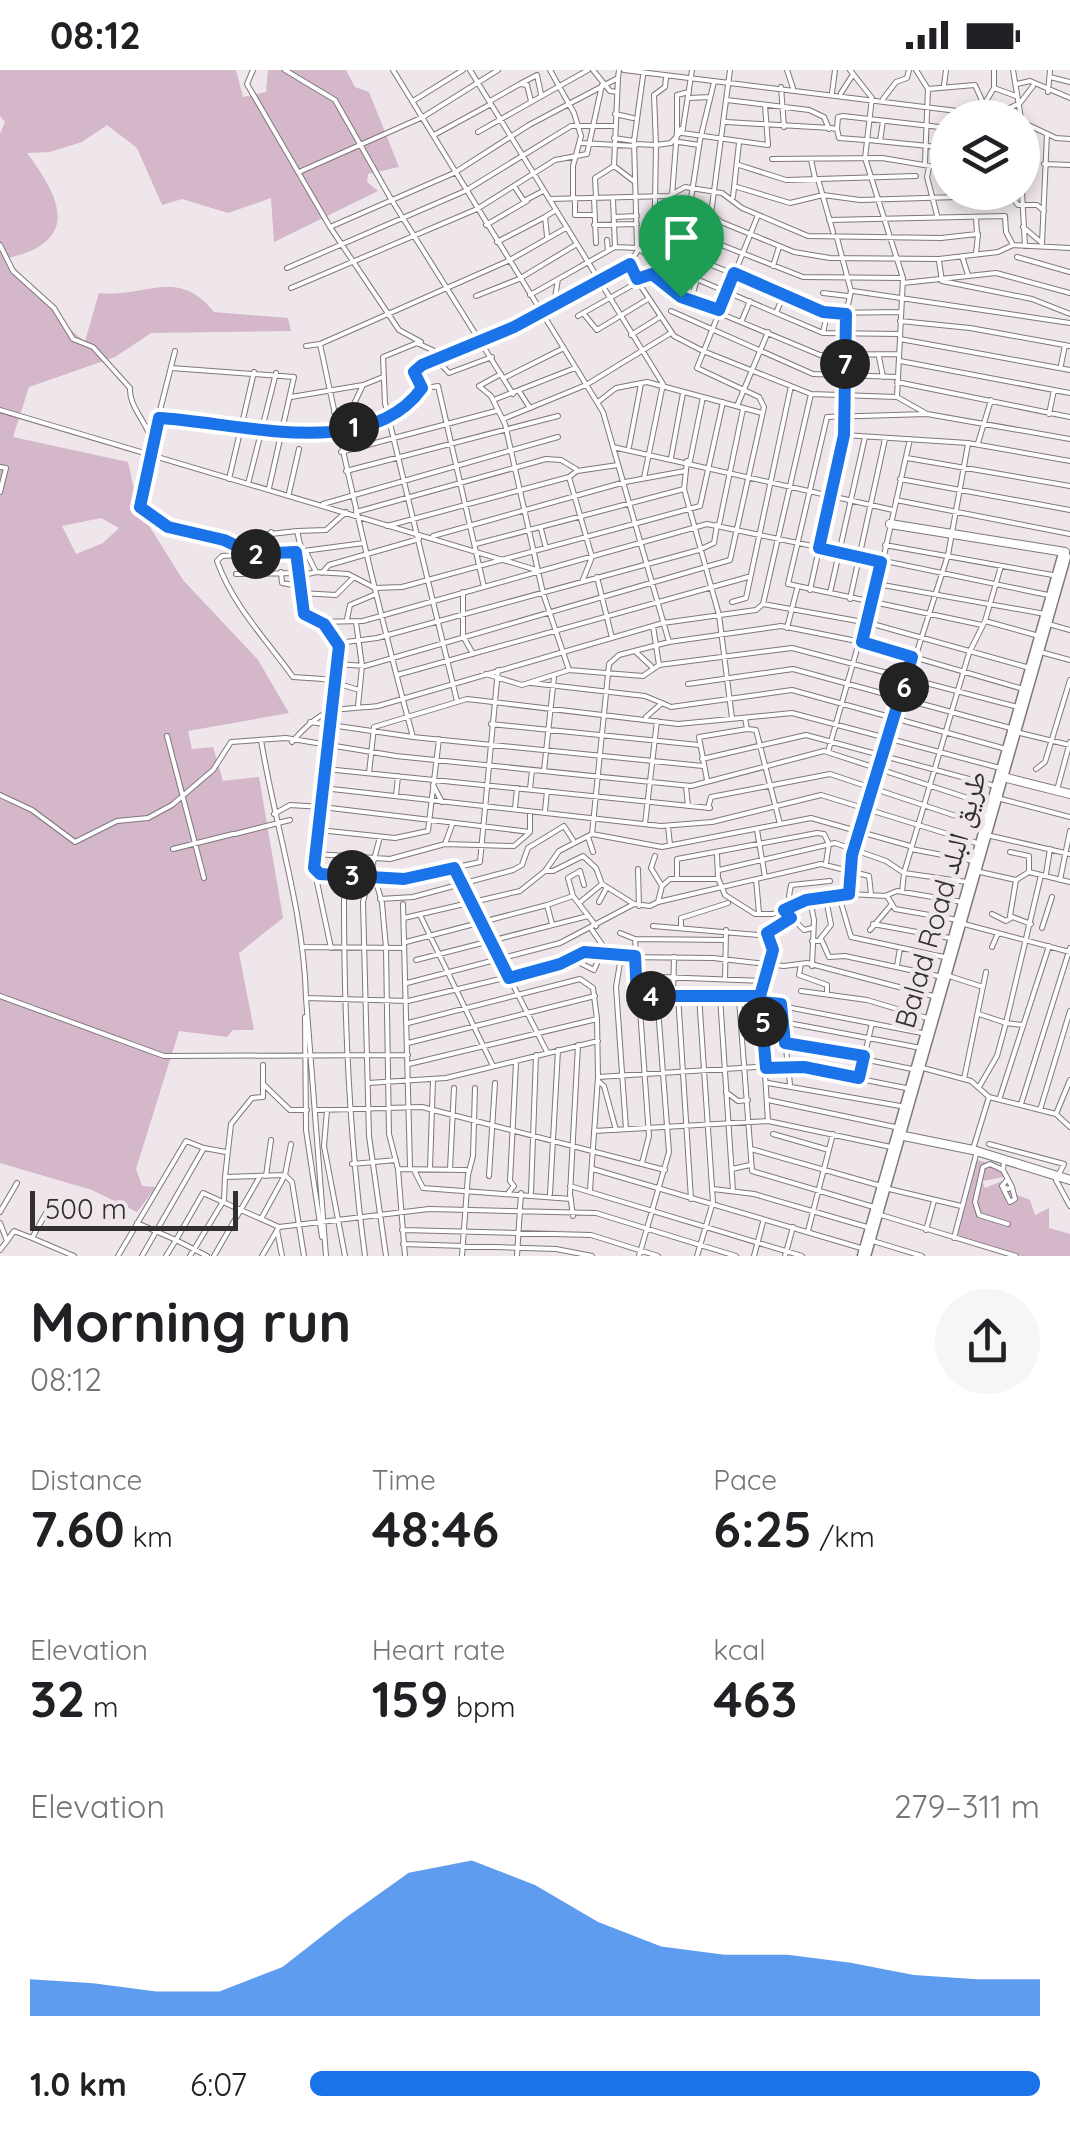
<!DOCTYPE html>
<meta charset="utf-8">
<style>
:root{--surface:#fff;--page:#f6f6f6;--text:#202124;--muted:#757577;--accent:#1a73e8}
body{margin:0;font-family:Quicksand,"Noto Naskh Arabic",sans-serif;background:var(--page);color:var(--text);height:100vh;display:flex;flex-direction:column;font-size:38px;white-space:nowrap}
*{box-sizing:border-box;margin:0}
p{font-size:32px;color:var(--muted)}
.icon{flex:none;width:55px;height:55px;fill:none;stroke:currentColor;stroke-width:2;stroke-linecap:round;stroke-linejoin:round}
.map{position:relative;height:1186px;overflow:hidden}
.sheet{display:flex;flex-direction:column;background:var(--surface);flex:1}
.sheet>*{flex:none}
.controls{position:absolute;left:930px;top:30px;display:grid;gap:20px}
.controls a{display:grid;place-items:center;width:110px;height:110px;border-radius:50%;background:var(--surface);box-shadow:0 5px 15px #0003;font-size:50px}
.scale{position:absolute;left:30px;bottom:25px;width:208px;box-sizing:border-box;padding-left:10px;border:5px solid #322f31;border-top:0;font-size:28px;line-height:35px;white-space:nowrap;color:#322f31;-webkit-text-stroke:8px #eee6ea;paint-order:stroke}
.pin{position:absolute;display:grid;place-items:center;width:85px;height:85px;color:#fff;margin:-102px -42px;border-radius:50% 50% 50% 0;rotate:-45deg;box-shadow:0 0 10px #0007}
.pin .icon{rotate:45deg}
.km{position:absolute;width:50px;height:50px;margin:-25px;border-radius:50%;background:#222;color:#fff;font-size:28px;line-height:50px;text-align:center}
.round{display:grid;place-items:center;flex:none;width:105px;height:105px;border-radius:52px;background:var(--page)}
.headline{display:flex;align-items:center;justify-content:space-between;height:170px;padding:0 30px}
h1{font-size:55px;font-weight:800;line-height:75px}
.metrics{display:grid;grid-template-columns:repeat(3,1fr);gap:15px;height:170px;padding:10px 30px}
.metrics div{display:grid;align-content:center}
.metrics b{font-size:50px;font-weight:800}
.metrics small{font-size:28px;font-weight:400}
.metrics p{font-size:28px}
.chart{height:280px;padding:20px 30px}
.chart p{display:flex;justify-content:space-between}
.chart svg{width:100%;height:180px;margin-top:10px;fill:var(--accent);opacity:.7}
ul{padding:0 30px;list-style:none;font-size:32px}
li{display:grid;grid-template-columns:160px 120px 1fr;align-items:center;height:75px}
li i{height:25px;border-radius:12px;background:var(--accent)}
.status{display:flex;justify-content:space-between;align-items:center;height:70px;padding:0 50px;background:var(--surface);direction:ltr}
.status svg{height:28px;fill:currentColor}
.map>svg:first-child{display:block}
.green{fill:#d4b7c8;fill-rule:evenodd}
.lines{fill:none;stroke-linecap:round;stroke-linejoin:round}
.street-casing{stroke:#7e777b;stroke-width:6}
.secondary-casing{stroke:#7e777b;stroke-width:10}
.highway-casing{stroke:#7e777b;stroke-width:15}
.street{stroke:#fff;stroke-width:4}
.secondary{stroke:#fff;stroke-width:8}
.highway{stroke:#fff;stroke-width:12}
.route-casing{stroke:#fff;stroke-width:20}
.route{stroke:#1a73e8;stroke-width:12}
.labels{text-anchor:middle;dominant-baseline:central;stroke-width:10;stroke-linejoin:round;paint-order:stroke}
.street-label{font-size:28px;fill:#322f31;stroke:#eee6ea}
</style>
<div class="status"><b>08:12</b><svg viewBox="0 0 49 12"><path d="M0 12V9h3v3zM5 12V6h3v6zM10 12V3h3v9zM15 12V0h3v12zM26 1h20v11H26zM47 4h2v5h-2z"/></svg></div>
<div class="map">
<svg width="1070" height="1186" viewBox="0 0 1070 1186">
<rect width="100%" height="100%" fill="#eee6ea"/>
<path class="green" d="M0,0H236L243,27L266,22L268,0H346L355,17L369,22L399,97L368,104L367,112L378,121L274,172L271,128L228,143L182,129L162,135L137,78L107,55L82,72L50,82L27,83C60,127 82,171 8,188C13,199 77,269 85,271L99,223C144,229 177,196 214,242L288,248L291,261L151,263L115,287L29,317L13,367L128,392L138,438L183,510L258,590L289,643L188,661L192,679L213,677L223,711L259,707L283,848L239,883L254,960H233L227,967L179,961L136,1099L142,1116L156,1117L137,1142L92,1120L0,1093V64L5,52L0,46ZM101,448L119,458L103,473L76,484L62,456Z
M977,1090L1001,1096L1004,1107L982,1111L985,1118L1004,1110L1002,1115L1007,1112L1010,1116L1005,1120L1030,1130L1035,1145L1049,1138V1158L1070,1164V1186H1022L954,1166Z"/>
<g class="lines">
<g class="street-casing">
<path id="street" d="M253,0L247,14L330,157
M285,0L335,30L391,129L513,324
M393,0L603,342L669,572
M470,0L663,314L644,408
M550,0L574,43L581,66L573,96V128
M593,0L610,21L617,22
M624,0L1014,48
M692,0L683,58L677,61L668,177L828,243L901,242
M730,0L711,144L721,152L794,182L830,188L939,189L998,182L1013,175L1070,178
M787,0L793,18
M850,0L872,28L865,88L903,208L897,327L927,344L1070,369
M916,0L928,19
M1013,0L1021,48
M643,6L634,71L637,178L654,189
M1050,7L1070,12
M618,8L614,96L635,112
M520,14L537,5L541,24
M1017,14L1030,11L1070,28
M944,15L946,0
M781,17L784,57
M994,18L1016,26
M1048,22L1050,0
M832,23L835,0
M841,23L852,6
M689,28L709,27
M883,29L896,12L907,8L909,0
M727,30L809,40L824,47L829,59
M413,31L463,0
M490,31L520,14L527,15L531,31
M999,43L1020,33L1033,16
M615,44L633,48
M976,48L994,18V0
M726,52L831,58L837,59L839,68L865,70
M1022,52L1056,68L1070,69
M683,59L671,73L656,75L654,191L823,263L900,264
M837,59L838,47L843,46L948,58
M677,61V25L689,22
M478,62L588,0
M682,63L768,75L765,35
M434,65L491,34
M614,68L634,71
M868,70L948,78
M880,71L883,51
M679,72L699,75
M581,73L635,76
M635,74L656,75L654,25L665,17L666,8
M772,89L882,88L948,99
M811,90L815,108
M925,93L928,19L975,15L984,35
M1044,94L1070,95
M739,95L786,110L916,106
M929,97L927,107L937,145
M299,102L423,47L498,0
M818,109L833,162
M514,116L524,131L543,121
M737,117L790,133L823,125L860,130L957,127L959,122
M1008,122L1018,135H1037L1044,141
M1022,122L1025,176
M596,127L595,108L614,96
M733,127L739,73
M575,128V145H593
M594,128L596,173
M549,129L669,126L685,117L722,123L742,138L808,166L941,168L977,164L976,147
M613,130L615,177
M614,147L637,146
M829,150L1005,146L1006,162L1013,175
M486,155L527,131
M594,155L637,154
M1023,157L1042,173
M547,166L545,147L556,140
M701,167L803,207L903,208
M607,170L608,181
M497,172L545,147
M1042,173L1047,64
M0,175L13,201L54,238L73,269L93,277L130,318C129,335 143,348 149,364C158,386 146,415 140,437L168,457L223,469L255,484L296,482L301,523L336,525L353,508
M683,181L700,70L714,12
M976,184L978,164
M962,186L968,205
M1017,187L1070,202
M939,191L942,211
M773,196L779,177
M287,198L465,121L571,56H615
M689,207L695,188
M637,209L653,203L681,227L820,285L899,284
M942,211L1032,229L1070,244
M638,212L674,266L703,281L811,324L897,327
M903,213L996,203L1070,223
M291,218L477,139L555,90L587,84L602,15
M853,221L1070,253
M823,223L848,226
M530,225L615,177L637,178
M476,226L519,209L577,174
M691,230L697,209
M554,234L558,209
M671,241L813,304L898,307
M583,243L597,260L648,229
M776,243L784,224
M578,246L638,212L630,193
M742,250L750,231
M900,251L970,258L1070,276
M823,263L827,244
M631,265L660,247
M900,269L1070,300
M421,272L399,260L330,157L454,103L529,55L618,8L619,0
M306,276L320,274
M441,284L417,273L383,287L385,333L457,631
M879,287L883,307
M436,289L449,303L492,287
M900,291L1070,323
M1061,295L1065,275
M171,298L294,307L269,418
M501,304L479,316L491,326L505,354L543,523L569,600
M504,308L562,279
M897,312L1070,347
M421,319L414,302L422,295L539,245L563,227L630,193L638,180
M519,321L530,338
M291,327L363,315L383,307
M496,329L575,298
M598,332L616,318L647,312L762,343
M737,336L768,262
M0,340L540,501
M334,342L353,336L363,315
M927,344L827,347L788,514L982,555
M1049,344L1054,320
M159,349L327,365L388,350L421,319L438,316L484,517
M503,349L586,315L671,263
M844,365L968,373L1070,391
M152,372L175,281
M978,373L991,330
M613,377L893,440
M629,377L641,314
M341,382L496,341
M671,388L683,323
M907,388L1070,416
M687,391L684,419L719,545L732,648
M690,391L703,327
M0,397L6,398L0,422
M346,401L558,346
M569,407L592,487L582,512
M229,409L254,302
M900,409L1070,440
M248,414L276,303
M289,423L299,379
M896,430L1070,464
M323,434L558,367
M356,442L546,389L561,390L576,399
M719,455L743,339
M387,456L569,407L577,401L618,395
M541,459L546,478
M253,466L297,461
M433,466L625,412L685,401
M476,474L684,419
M885,475L1058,506
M264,481L271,462
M296,482L364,473
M302,482L297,461L326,460L346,442
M306,482L316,502L348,504L375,518L402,517L700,436L723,332
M255,484L222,486L217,491C233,536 266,569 293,607L323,609L359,620
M281,502L282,513L299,516
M322,503L329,495L419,469
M236,504L296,503
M296,507L316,502
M597,507L612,568
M877,514L1045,544
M810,520L844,365L846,244L851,221L837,168
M463,522V566L473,584
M301,523L304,544L318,552L363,551L707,454L1048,525
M830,523L865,367
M850,529L885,369
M732,532L746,528L791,316
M763,534L811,324
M347,549L350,535L376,524
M985,551L1039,566
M356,552L362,596L358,636
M322,553L339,576L314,798L331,878
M869,553L910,369
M1052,555L1070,560
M653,556L659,595
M787,558L797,519
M862,572L868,552
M338,573L377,568L699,480L714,473L717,455
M637,583L651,596
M1044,583L1070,590
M915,588L948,485L968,374
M337,594L365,596L730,490L764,337L759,327L697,298L758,145
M486,604L522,615L569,600L643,606L659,595L792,578L1018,637
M397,605L748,507
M531,613L645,626L662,633
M688,614L793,599L1014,659
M646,647L662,633L671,637L792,620L1006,679
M745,648L747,659L756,660L780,754
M310,652L413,667L703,696
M491,654L699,675
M1020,663L1070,675
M167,666L204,808
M413,667C377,536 348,407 320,274L508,191L566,158
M261,670C275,756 304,841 306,928
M292,672C325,634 333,641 378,636L663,553L756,540L763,534L869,553L1030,598
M828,682L859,572
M702,689L806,665L995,716
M326,699L710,738
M1036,699L1045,692L1070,610
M544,701L554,607
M369,703L374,657L467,629L678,654L792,643L1000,698
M707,710L699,667L747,659
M433,715L442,732
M686,716L688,736
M323,718L661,756L712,752L821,725L980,774
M530,719L532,700
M1057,720L1070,672
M0,725L32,740L75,772L117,751L148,748L172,735L213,700L231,672L286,668L396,686L691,716L824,681L989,735
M396,726L398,706
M1001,729L1070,747
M515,738L517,718
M708,738L711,727L830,704L983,755
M545,741L547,721
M530,742V762
M274,744L290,735L322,737L530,762
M645,754L657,651
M668,756L670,775
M319,760L395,768L428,761L439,669
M757,760L765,807
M235,764L290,750
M592,764L609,594L619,585L669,572L781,556L862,572L1023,619
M991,766L1070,784
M380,767L372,797L382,833L386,878L389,1064L398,1099L405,1186
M588,767L593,782
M445,774L452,755
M173,779L233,764
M911,779L974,791
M1010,782L1029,786V802
M316,784L390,789L445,774L514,776L528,764
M717,784L718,808L725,825L755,844H773L806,830L849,824L887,826L895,839L958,850
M655,786L651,798L662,816
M314,798L320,804L404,809L480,792L498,600
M638,799L639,836
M455,800L547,982
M719,800L835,773L886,791L904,803L969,583L985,551L1001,496
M545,801L559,781L592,764L662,777L811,748L910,776
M980,802L1016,810L1029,802L1070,812
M1046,804L1050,779
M356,806L344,829C344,949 349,1067 365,1186
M677,808V789L817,763L824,764L829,774L826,793
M369,809L363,832L369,1066L386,1186
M756,809L759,843
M1016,810L1010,846L1031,854
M1060,810L1070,761
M848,822L852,785L912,587
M902,822L904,803L967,812
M573,826L568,808L580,801L584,815
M839,826L851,867L944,887
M885,826L897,821L962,832
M380,829L413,827L513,800L522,795L528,778L564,756L573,770
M810,830L814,850L812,896
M599,832L606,819
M658,832L821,794L869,806L871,824
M797,833L789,826L791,815L830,811
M403,834L410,1096
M634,834L650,836L658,832L662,816L670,809H716
M547,835L573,826L596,856
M784,840L804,860L812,858
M992,844L1006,851L1011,848
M421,847L493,996
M404,848L520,821L545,801H553L583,786L596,798L602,814
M873,854L950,868
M964,854L1070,882
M653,856L770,866L773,886L760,926L768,1051
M681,858V848L728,833
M1042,858L1052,827
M592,860L603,876
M870,860L892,834
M620,863L635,869
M767,863L791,848
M820,869L831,855L826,829
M812,871H822L829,887L845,886L938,906
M406,872L547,835L552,854
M304,877L404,878
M992,877L998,863
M621,887L616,917L626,1059
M572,889L594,900L600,886
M416,890L588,846
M801,894L799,905L827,915V924
M897,896L900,878
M635,906L764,911
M949,906L983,917
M725,909L726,860
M407,913L560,873L634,834L602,814L579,833
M801,921L867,930L927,948
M673,925L674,887
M678,925L691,1129
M0,926L164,986L408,985
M637,927L739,929L752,1101L877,1138
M720,927L733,1121
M739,929L759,927
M761,932L922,963
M781,934L790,1014
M979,944L1006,953L997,986L979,1017
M305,947L306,1060L322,1167
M783,952L921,978
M408,953L580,909L593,918L597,949
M1023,955L1006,953L1041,805
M408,973L595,926
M785,973L912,999
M409,994L597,949L598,1007L590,1120
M923,998L971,1011L989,1027L1056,1044L1070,1057
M860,1006L872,953
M598,1007L789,995L911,1019
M964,1009L986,902
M598,1011L604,1016L616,1060
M368,1013L446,1008L598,971
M768,1013L906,1037
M263,1014L290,1040H307
M726,1022L738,1031L748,1030
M1000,1027L1049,876
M768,1030L895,1057
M1021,1034L1070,878
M317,1040L422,1037L665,1100
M327,1040L324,1076L345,1186
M1040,1040L1070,941
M1056,1044L1070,1010
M594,1061L768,1051L891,1077
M773,1064L829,1080
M989,1074L1064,1094L1056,1110L1070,1136
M751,1079L881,1116
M973,1079L989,1027
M1004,1090L1003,1100L1012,1117L1008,1119L1002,1116L1006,1111
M642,1093L649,1066L635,869L725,870
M352,1094L396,1090
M430,1098L433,1010
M398,1099L466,1100
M450,1099L454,1018
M593,1099L861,1178
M732,1099L750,1095
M414,1100L423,1118L571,1129
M1003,1100L990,1094L983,1097L975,1132L979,1145L1008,1154
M266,1106L271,1070
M489,1106L495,1013
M225,1107L231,1054L252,1028L263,1027V995
M570,1116L802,1186
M1003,1118L1010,1132L1015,1129L1012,1117
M713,1119L754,1124L867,1157
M889,1119L961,1136
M509,1122L514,1116L510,1111L516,993
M531,1123L536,985
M550,1124L558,980
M51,1134L32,1168L74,1186
M0,1142L17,1113
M881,1145L1016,1186
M573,1146L570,1124L578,975
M261,1149L285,1105L291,1074
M0,1153L7,1171L0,1180
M137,1153L176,1170L166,1186
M277,1160L282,1186
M402,1160L591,1165L658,1186
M926,1160L934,1131
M808,1161L833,1064
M954,1168L977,1081
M7,1171L14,1161L32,1168
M873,1171L922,1186
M403,1174L556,1179L592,1186
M118,1186L186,1071L204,1078
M142,1186L204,1078L226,1082
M190,1186L224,1130L225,1107L285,1105L292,1112L304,1186
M207,1186L176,1170L203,1123L279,1157L429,1139L596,1143L736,1186
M214,1186L259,1108
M262,1186L279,1157
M326,1186L306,928L408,931L546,898L588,881L621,887L713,888L784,896L807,893L933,926
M462,1186L468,1105L473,1086L475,1018
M517,1186L521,1123
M639,1186L669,1082L657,925
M697,1186L713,1132L699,926
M754,1186L763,1152
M785,1186L793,1157"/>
</g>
<g class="secondary-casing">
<path id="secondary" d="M890,454L1065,482
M1007,708L1070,724
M899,1065L973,1080L1070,1110"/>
</g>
<g class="highway-casing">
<path id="highway" d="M864,1186L1064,487"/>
</g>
<use href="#street" class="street"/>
<use href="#secondary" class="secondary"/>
<use href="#highway" class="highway"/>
</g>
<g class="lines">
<g class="route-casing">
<path id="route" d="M681,227L652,204L637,209L630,194L514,257L422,295L414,302L422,318C369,393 237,352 159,348L140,437L168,457L224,470L254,484L296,482L304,544L324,554L339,576L314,798L320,804L404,809L454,798L509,908L560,894L584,882L635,886L637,926H760L762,932L781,934L785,973L864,986L859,1008L804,997L766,998L760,926L773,880L767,863L791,848L784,840L806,830L849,824L852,785L912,587L862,572L881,492L819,478L844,365L846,244L823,242L734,203L719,240L681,227"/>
</g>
<use href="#route" class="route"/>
</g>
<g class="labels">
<g class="street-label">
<text transform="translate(940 829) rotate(-74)">Balad Road طريق البلد</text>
</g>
</g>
</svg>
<div class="controls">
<a><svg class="icon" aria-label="layers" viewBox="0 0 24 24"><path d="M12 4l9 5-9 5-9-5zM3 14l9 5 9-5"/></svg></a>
</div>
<div class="scale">500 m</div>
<div class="pin" style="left:681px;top:227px;background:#1e9e55"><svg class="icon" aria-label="arrive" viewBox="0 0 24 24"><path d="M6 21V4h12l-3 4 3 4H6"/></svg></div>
<b class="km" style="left:354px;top:357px">1</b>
<b class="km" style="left:256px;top:484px">2</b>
<b class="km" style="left:352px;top:805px">3</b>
<b class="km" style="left:651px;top:926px">4</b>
<b class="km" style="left:763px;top:952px">5</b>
<b class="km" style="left:904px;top:617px">6</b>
<b class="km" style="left:845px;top:294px">7</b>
</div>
<section class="sheet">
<div class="headline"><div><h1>Morning run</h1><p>08:12</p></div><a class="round"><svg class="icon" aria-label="share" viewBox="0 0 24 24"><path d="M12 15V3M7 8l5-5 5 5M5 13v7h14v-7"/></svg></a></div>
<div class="metrics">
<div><p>Distance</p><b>7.60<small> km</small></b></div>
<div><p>Time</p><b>48:46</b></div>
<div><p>Pace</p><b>6:25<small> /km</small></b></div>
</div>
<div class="metrics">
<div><p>Elevation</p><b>32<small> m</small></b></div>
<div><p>Heart rate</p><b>159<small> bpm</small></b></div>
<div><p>kcal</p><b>463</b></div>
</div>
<div class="chart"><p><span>Elevation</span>279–311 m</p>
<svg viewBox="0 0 160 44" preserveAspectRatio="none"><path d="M0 44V35L10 36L20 38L30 38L40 32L50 20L60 9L70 6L80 12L90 21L100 27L110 29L120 29L130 31L140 34L150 35L160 35V44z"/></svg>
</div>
<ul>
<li><b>1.0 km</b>6:07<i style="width:100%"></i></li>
</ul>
</section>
